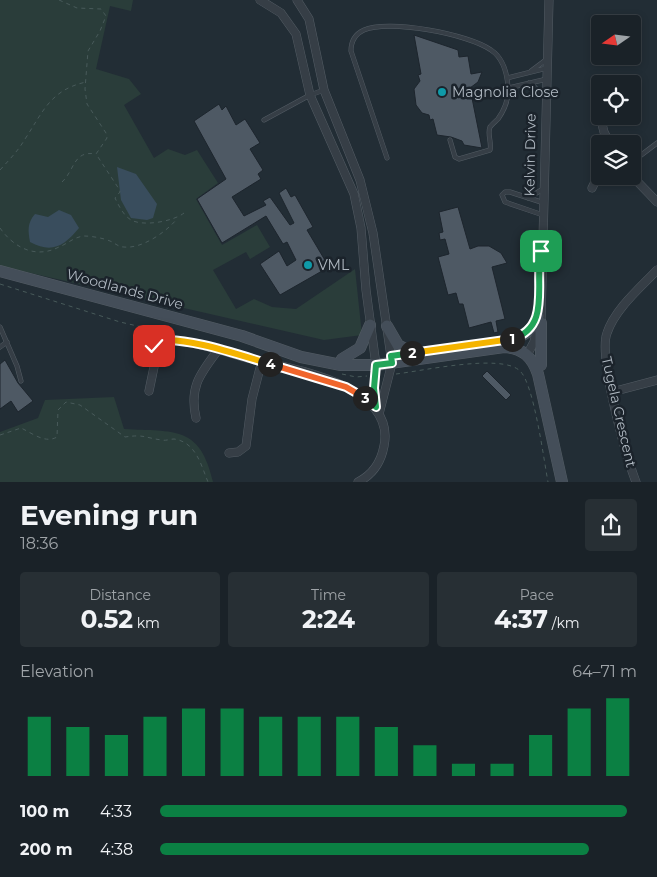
<!DOCTYPE html>
<meta charset="utf-8">
<style>
:root{--surface:#1a2228;--page:#272f34;--text:#f1f3f6;--muted:#9fa4a8;--line:#383f45;--accent:#0b8043}
body{margin:0;font-family:Montserrat,sans-serif;background:var(--page);color:var(--text);height:100vh;display:flex;flex-direction:column;font-size:19px;white-space:nowrap}
*{box-sizing:border-box;margin:0}
p{font-size:16px;color:var(--muted)}
.icon{flex:none;width:28px;height:28px;fill:none;stroke:currentColor;stroke-width:2;stroke-linecap:round;stroke-linejoin:round}
.map{position:relative;height:482px;overflow:hidden}
.sheet{display:flex;flex-direction:column;background:var(--surface);flex:1}
.sheet>*{flex:none}
.needle{width:32px;rotate:256deg}
.buttons{position:absolute;left:591px;top:15px;display:grid;gap:10px}
.buttons a{display:grid;place-items:center;width:50px;height:50px;border-radius:5px;background:var(--surface);box-shadow:0 2px 8px #0003,0 0 0 1px var(--line);font-size:25px}
.pin{position:absolute;display:grid;place-items:center;width:42px;height:42px;color:#fff;margin:-21px;border-radius:10px;box-shadow:0 2px 8px #0006}
.km{position:absolute;width:25px;height:25px;margin:-12px;border-radius:50%;background:#222;color:#fff;font-size:14px;line-height:25px;text-align:center}
.round{display:grid;place-items:center;flex:none;width:52px;height:52px;border-radius:5px;background:var(--page)}
.headline{display:flex;align-items:center;justify-content:space-between;height:85px;padding:0 20px}
h1{font-size:28px;font-weight:700;line-height:38px}
.figures{display:grid;grid-template-columns:repeat(3,1fr);gap:8px;height:85px;padding:5px 20px}
.figures div{display:grid;align-content:center;border-radius:5px;background:var(--page);text-align:center}
.figures b{font-size:25px;font-weight:700}
.figures small{font-size:14px;font-weight:400}
.figures p{font-size:14px}
.chart{height:140px;padding:10px 20px}
.chart p{display:flex;justify-content:space-between}
.chart svg{width:100%;height:90px;margin-top:5px;stroke:var(--accent);stroke-width:6}
ul{padding:0 20px;list-style:none;font-size:16px}
li{display:grid;grid-template-columns:80px 60px 1fr;align-items:center;height:38px}
li i{height:12px;border-radius:6px;background:var(--accent)}
.map>svg:first-child{display:block}
.green{fill:#2a3d3a}
.water{fill:#394d5d}
.building{fill:#4e5964;stroke:#1d252d}
.lines{fill:none;stroke-linecap:round;stroke-linejoin:round}
.service-casing{stroke:#535c64;stroke-width:5}
.minor-casing{stroke:#535c64;stroke-width:9}
.secondary-casing{stroke:#535c64;stroke-width:12}
.path{stroke:#485a5a;stroke-width:1;stroke-dasharray:4 4;stroke-linecap:butt}
.service{stroke:#363e46;stroke-width:4}
.minor{stroke:#363e46;stroke-width:8}
.secondary{stroke:#444e59;stroke-width:11}
.split-1-casing{stroke:#fff;stroke-width:10}
.split-2-casing{stroke:#fff;stroke-width:10}
.split-3-casing{stroke:#fff;stroke-width:10}
.split-4-casing{stroke:#fff;stroke-width:10}
.split-5-casing{stroke:#fff;stroke-width:10}
.split-1{stroke:#22a559;stroke-width:6}
.split-2{stroke:#f5b400;stroke-width:6}
.split-3{stroke:#22a559;stroke-width:6}
.split-4{stroke:#f0652b;stroke-width:6}
.split-5{stroke:#f5b400;stroke-width:6}
.culture-dot{fill:#0f9aa8;stroke:#1b232b;stroke-width:2}
.labels{text-anchor:middle;dominant-baseline:central;stroke-width:5;stroke-linejoin:round;paint-order:stroke}
.poi-label{font-size:14px;fill:#b0b9c2;stroke:#1b232b;text-anchor:start}
.street-label{font-size:14px;fill:#b0b9c2;stroke:#1b232b}
</style>
<div class="map">
<svg width="657" height="482" viewBox="0 0 657 482">
<rect width="100%" height="100%" fill="#222d35"/>
<path class="green" d="M0,0H133L131,11L110,6L96,69L129,79L141,94L124,105L154,158L168,149L185,155L197,150L218,183L196,199L222,245L257,225L270,247L250,259L246,252L213,270L236,309L254,299L272,307L296,309L355,269L362,335L324,340L0,266Z
M114,397L124,429C175,432 200,425 213,482H0V432L38,418L45,400Z"/>
<path class="water" d="M117,167L136,174L157,204L153,218L147,220L131,218L121,200Z
M59,210L71,215L79,228C64,246 52,254 30,242C28,231 27,223 35,214L48,217Z"/>
<path class="building" d="M414,35L458,50L459,57L468,56L471,74L482,72L478,82L470,88L482,148L464,145L462,141L451,137L437,135L433,119L430,120L429,115L422,113L416,105L414,89L420,81L418,75L421,74Z
M219,104L222,110L226,106L236,125L245,119L260,143L250,149L263,170L258,174L261,179L232,197L244,216L266,205L263,201L270,197L290,225L294,223L279,193L286,188L291,197L295,195L313,227L307,230L329,267L280,295L260,264L279,251L287,266L296,260L287,242L283,244L266,216L222,243L197,199L226,179L194,121Z
M458,207L470,249L478,246H489L501,253L507,263L492,267L505,319L496,321L498,332L494,333L491,322L469,328L463,304H459L456,293L448,295L438,257L449,254L445,239L440,240L439,233L443,232L439,212Z
M5,360L18,383L33,401L18,412L11,401L0,409V364Z
M487,371L511,395L506,400L482,376Z"/>
<g class="lines">
<g class="service-casing">
<path id="service" d="M531,71L547,59
M507,78L547,68
M529,83L545,95
M508,88L547,79
M264,120L310,95L324,90
M387,158L351,51C351,41 355,34 364,30C388,19 469,34 491,50C503,58 507,72 508,87C509,98 505,109 498,119C496,121 492,124 490,127C487,134 492,143 490,150L459,159L455,157L450,140
M632,162L657,143
M528,198L543,189
M543,215L505,202L502,195L505,192H510L544,203
M0,327L17,366L21,381
M0,347L7,342"/>
</g>
<g class="minor-casing">
<path id="minor" d="M260,0L281,13L296,34L310,95L354,194L361,228L366,290L376,365L374,388L376,407
M297,0L309,19L324,90L360,180L373,233L392,363L379,414
M600,116L604,132L610,144
M632,176L657,202
M592,188L600,172
M541,320L549,0
M527,355L534,342L537,329
M149,391L154,367L155,345C166,332 227,352 243,357C286,368 397,383 384,446C381,462 372,475 358,482
M612,392L657,380
M196,418C189,387 200,374 218,350
M229,453L238,452L246,446L252,399L260,368L269,363
M636,482C626,456 598,357 607,333C615,309 640,288 657,270"/>
</g>
<g class="secondary-casing">
<path id="secondary" d="M0,271L242,336L301,357L341,365H376L504,347C523,348 532,357 538,374L562,482
M541,323V365
M387,326L398,345L413,353
M510,340C524,336 533,330 538,316
M342,359L360,348L370,325"/>
</g>
<path class="path" d="M59,0L77,8L101,9L106,16L100,31L88,51L85,89L87,104L106,133L107,138L96,154L119,189L120,192L115,198C119,206 123,215 131,220C144,227 174,221 184,213
M0,170C9,160 18,151 25,139C43,112 50,90 86,82
M62,182C75,170 73,150 96,154
M0,228C14,248 36,259 59,247C67,244 74,237 84,236C91,236 103,238 110,241C115,243 118,247 124,247C142,249 166,232 177,219
M0,284L120,322L168,333
M342,374L356,377L367,376
M396,374C422,371 502,353 520,371C534,384 544,461 548,482
M0,435L21,428C32,433 45,444 57,437L58,410L66,402L80,405L125,437C145,434 145,438 162,440C166,441 170,439 174,439C196,442 201,465 208,482"/>
<use href="#service" class="service"/>
<use href="#minor" class="minor"/>
<use href="#secondary" class="secondary"/>
</g>
<g class="lines">
<g class="split-1-casing">
<path id="split-1" d="M512,339C552,327 534,283 541,251"/>
</g>
<g class="split-2-casing">
<path id="split-2" d="M412,353L512,339"/>
</g>
<g class="split-3-casing">
<path id="split-3" d="M365,398L376,407L374,388L376,365L392,363L391,356L412,353"/>
</g>
<g class="split-4-casing">
<path id="split-4" d="M270,364L346,387L365,398"/>
</g>
<g class="split-5-casing">
<path id="split-5" d="M154,346L159,341C186,336 242,356 270,364"/>
</g>
<use href="#split-1" class="split-1"/>
<use href="#split-2" class="split-2"/>
<use href="#split-3" class="split-3"/>
<use href="#split-4" class="split-4"/>
<use href="#split-5" class="split-5"/>
</g>
<g class="culture-dot">
<circle cx="442" cy="92" r="5"/>
<circle cx="308" cy="265" r="5"/>
</g>
<g class="labels">
<g class="poi-label">
<text x="452" y="92">Magnolia Close</text>
<text x="318" y="265">VML</text>
</g>
<g class="street-label">
<text transform="translate(530 155) rotate(-89)">Kelvin Drive</text>
<text transform="translate(125 289) rotate(15)">Woodlands Drive</text>
<text transform="translate(619 412) rotate(77)">Tugela Crescent</text>
</g>
</g>
</svg>
<div class="buttons">
<a><svg class="needle" viewBox="-14 -14 28 28"><path d="M0-13l5 13h-10z" fill="#e53935"/><path d="M0 13l5-13h-10z" fill="#9fa4a8"/></svg></a>
<a><svg class="icon" aria-label="locate" viewBox="0 0 24 24"><circle cx="12" cy="12" r="6"/><path d="M12 2v4M12 18v4M2 12h4M18 12h4"/></svg></a>
<a><svg class="icon" aria-label="layers" viewBox="0 0 24 24"><path d="M12 4l9 5-9 5-9-5zM3 14l9 5 9-5"/></svg></a>
</div>
<div class="pin" style="left:541px;top:251px;background:#1e9e55"><svg class="icon" aria-label="arrive" viewBox="0 0 24 24"><path d="M6 21V4h12l-3 4 3 4H6"/></svg></div>
<div class="pin" style="left:154px;top:346px;background:#d93025"><svg class="icon" aria-label="check" viewBox="0 0 24 24"><path d="M5 12l5 5 9-10"/></svg></div>
<b class="km" style="left:512px;top:339px">1</b>
<b class="km" style="left:412px;top:353px">2</b>
<b class="km" style="left:365px;top:398px">3</b>
<b class="km" style="left:270px;top:364px">4</b>
</div>
<section class="sheet">
<div class="headline"><div><h1>Evening run</h1><p>18:36</p></div><a class="round"><svg class="icon" aria-label="share" viewBox="0 0 24 24"><path d="M12 15V3M7 8l5-5 5 5M5 13v7h14v-7"/></svg></a></div>
<div class="figures">
<div><p>Distance</p><b>0.52<small> km</small></b></div>
<div><p>Time</p><b>2:24</b></div>
<div><p>Pace</p><b>4:37<small> /km</small></b></div>
</div>
<div class="chart"><p><span>Elevation</span>64–71 m</p>
<svg viewBox="0 0 160 44" preserveAspectRatio="none"><path d="M5 44V15M15 44V20M25 44V24M35 44V15M45 44V11M55 44V11M65 44V15M75 44V15M85 44V15M95 44V20M105 44V29M115 44V38M125 44V38M135 44V24M145 44V11M155 44V6"/></svg>
</div>
<ul>
<li><b>100 m</b>4:33<i style="width:98%"></i></li>
<li><b>200 m</b>4:38<i style="width:90%"></i></li>
</ul>
</section>
